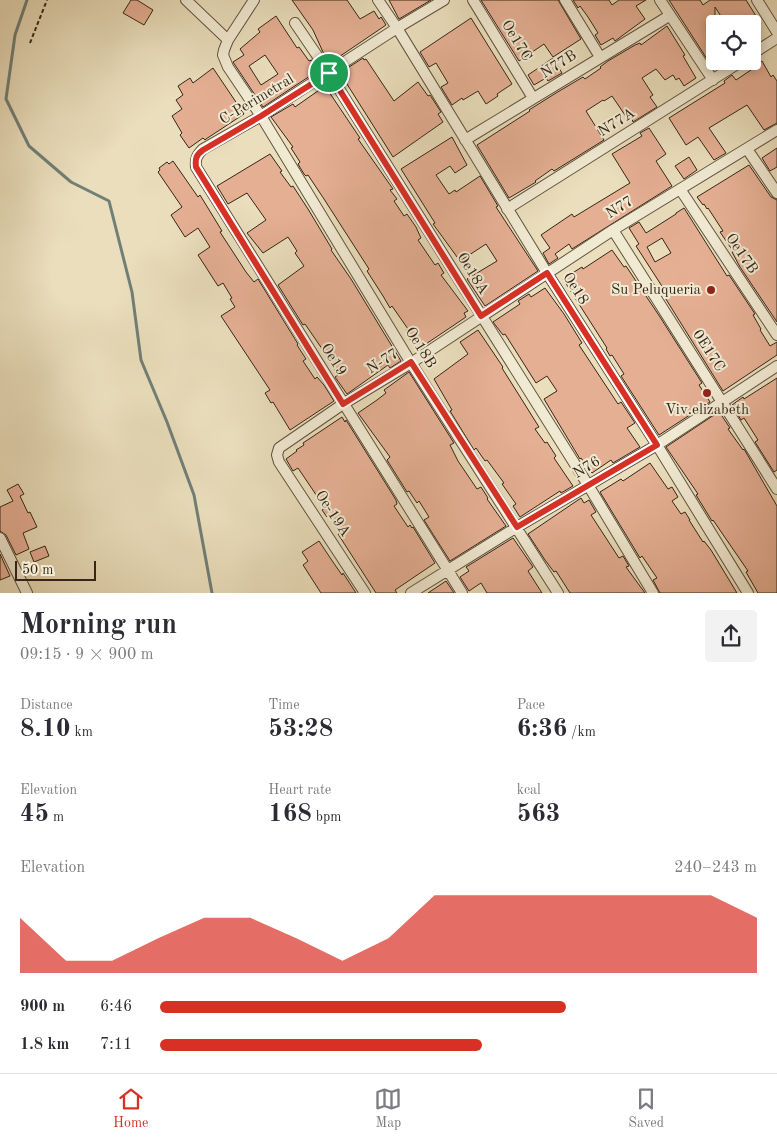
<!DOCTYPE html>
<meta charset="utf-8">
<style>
:root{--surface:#fff;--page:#f2f2f3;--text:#2b2b33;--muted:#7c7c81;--line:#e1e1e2;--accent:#d93025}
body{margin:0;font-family:"Old Standard TT",serif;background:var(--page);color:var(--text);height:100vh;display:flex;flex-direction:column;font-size:19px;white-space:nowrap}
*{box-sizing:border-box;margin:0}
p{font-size:16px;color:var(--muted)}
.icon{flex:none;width:28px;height:28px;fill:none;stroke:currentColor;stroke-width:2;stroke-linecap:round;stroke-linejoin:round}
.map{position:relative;height:593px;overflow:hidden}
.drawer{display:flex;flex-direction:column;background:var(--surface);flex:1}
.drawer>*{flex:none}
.fabs{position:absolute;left:706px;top:15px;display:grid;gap:10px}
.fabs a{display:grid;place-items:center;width:55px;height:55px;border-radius:5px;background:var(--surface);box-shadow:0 2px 8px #0003;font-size:25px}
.scale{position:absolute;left:15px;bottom:12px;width:81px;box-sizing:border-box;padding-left:5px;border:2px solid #352616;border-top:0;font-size:14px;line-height:18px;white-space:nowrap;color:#352616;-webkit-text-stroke:4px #f1ead3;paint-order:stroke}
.pin{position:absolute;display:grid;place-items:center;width:42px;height:42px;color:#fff;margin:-21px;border:2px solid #fff;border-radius:50%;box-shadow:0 1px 5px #0007}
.round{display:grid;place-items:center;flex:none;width:52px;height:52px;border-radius:5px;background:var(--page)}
.summary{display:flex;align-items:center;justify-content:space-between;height:85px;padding:0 20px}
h1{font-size:28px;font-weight:600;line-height:38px}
.metrics{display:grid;grid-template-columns:repeat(3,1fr);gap:8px;height:85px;padding:5px 20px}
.metrics div{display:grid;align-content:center}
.metrics b{font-size:25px;font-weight:600}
.metrics small{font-size:14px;font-weight:400}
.metrics p{font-size:14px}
.chart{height:140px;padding:10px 20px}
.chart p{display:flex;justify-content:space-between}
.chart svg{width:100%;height:90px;margin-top:5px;fill:var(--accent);opacity:.7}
ul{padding:0 20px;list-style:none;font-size:16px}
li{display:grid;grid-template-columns:80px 60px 1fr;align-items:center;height:38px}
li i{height:12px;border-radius:6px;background:var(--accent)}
.tabs{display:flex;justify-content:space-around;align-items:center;height:70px;border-top:1px solid var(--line);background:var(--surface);font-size:14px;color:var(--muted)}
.tabs a{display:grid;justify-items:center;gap:2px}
.tabs .active{color:var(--accent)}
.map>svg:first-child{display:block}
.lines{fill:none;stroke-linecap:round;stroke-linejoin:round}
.stream{stroke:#717f77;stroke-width:3}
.building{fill:#e5af94;stroke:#352616;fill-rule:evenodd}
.minor-casing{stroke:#625440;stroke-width:12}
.path{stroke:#352616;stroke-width:2;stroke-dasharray:4 2.5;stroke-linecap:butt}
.minor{stroke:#f1ead3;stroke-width:10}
.route-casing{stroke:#fff;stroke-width:10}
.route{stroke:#d93025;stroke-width:6}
.poi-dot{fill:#8f2418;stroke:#f1ead3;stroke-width:2}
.labels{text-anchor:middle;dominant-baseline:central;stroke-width:4;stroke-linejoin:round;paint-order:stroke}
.street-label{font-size:15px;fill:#352616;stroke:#f1ead3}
.poi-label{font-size:15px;fill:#352616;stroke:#f1ead3;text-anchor:end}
</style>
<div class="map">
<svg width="777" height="593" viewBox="0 0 777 593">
<rect width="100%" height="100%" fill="#eadebc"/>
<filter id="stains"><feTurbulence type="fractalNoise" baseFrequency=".004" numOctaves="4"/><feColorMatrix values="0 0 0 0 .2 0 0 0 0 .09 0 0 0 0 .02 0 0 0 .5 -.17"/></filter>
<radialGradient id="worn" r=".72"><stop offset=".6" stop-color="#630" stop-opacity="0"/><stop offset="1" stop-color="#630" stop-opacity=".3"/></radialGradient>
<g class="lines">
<path class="stream" d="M27,0L15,35L6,99L29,146L71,182L109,201L132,292L141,360L167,422L194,495L212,593"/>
</g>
<path class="building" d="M131,0H137L153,10L144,25L123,13Z
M292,0H347L360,19L374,11L379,19L381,17L386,25L330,63L323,52L313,30Z
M389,0H431L399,19Z
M481,0H558L581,39L553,57L544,44L519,61Z
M573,0H609L612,5L619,0H646L636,6L645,19L615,41L613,38L601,45L595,35L598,33L588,17L580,6L578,8Z
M669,0H700L703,5L710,0H746L761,24H726L715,7V32L707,39L715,51V58L709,62Z
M276,16L297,48L299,47L309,61L312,60L319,70L263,107L233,62L244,55L240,49L260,32L258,29ZM265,55L278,74L261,85L249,66Z
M471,18L512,84L497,94L498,96L486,104L478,91L463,100L462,98L452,105L441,87L448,83L436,63L429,67L420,52Z
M667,26L685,55L683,56L696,78L684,86L679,78L676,80L673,75L665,80L656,69L642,78L653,95L650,97L657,107L633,122L632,119L629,121L612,96L604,101L603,100L586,111L604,140L554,171L552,169L535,181L536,182L509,198L477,145L530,111L529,110L556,93L583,77L585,79L601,68L600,67L608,61L635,45L640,43L641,45Z
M363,58L364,60L366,59L394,101L418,82L428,96L430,95L441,112L438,114L443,122L393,157L340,73Z
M553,58L562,73L548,81L546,78L534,85L528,75Z
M762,61L771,77L773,75L777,81V123L764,130L747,105L709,128L726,153L714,160L698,137L686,145L669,118L725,83L724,81L732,75L736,80L754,68L753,67Z
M213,68L244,114L206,139L205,140L203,138L189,148L180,135L182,133L172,116L182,109L176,100L183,95L178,86L190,78L193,83Z
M325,86L360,138L358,139L393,189L390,190L397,199L394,201L404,216L407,214L416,227L421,238L418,240L435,265L438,263L444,273L441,275L468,311L464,313L466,317L417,350L410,339H412L406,330L408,329L392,306L390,308L383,296L367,271L369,269L324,199L308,175L306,176L304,174L298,164L300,162L291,148L293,147L271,117L293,104L295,107Z
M649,128L666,154L656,161L672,186L572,249L569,244L555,254L558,258L549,264L543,253L550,248L541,235L572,214L574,217L630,183L612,154L642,136L640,133Z
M452,137L467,165L455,173L450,166L436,175L449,194L455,190L456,192L480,176L498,206L496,207L538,271L485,306L467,279L497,261L486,244L460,261L433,224L435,223L401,169Z
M777,148V167L770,171L762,158Z
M270,154L282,171L280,172L291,187L293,186L308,209L332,249L331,250L351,279L401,361L390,368L388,365L347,394L335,377L338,375L327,356L305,324L303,325L278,285L304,266L295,253L297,251L288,237L263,253L247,233L266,220L247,193L228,204L217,186Z
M689,157L697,170L684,179L675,166Z
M173,161L198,197L200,195L222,231L220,232L246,272L254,282L258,279L298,344L297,345L306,359L303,361L315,379L317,377L324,385L334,401L290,430L273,402L271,403L265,393L270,390L221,316L235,307L230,299L232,298L223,283L218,286L198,255L210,247L198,228L185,237L171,215L182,207L158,172L160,170L159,168L167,162L169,164Z
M749,165L771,197L777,200V322L740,267L732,252L733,251L720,232L723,231L708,208L707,209L704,204L703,205L697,197Z
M684,208L727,276L729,275L755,314L753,315L761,329L760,330L770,346L777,342V355L723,391L664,296L667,294L636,246L639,244L629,228L639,222L646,233L676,214V213ZM662,238L671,253L655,262L647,247Z
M612,250L624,267L626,266L660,317L702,383L699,385L710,402L659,435L621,376L624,374L612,355L610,356L606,349L607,348L563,279L582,267L583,269Z
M545,288L564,314L582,343L579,345L618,404L621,402L635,423L627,428L640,447L613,463L611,460L592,473L581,458L580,459L544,399L557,391L547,376L536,383L505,334L503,335L493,322L520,304L518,301L529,294L531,297Z
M478,330L503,367L502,368L539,427L535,429L545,443L547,442L556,456L554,458L573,486L561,493L560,491L520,517L513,506L516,504L502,484L504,483L487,460L485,461L476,448L474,450L450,411L452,410L434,379L468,354L460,342Z
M409,372L454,443L450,445L458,461L477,489L481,487L488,498L487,499L506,526L450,561L424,520L429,517L419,501L417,503L409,491L407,492L387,460L390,457L358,413L377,400L386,393L384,390Z
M777,378V470L774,472L755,442L758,440L744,418L741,420L732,405L743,397L744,399Z
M717,413H720L730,428L728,429L743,450L744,449L777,506V593H758L746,572L748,571L713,520L712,521L696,495L698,494L666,447Z
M342,417L345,422L346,420L396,500L397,504L394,506L408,527L410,525L412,528L413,527L435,563L395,590L397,593H376L338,534L341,532L329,515L327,517L322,510L325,508L298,468L293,471L286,459L297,451L296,450L304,445L303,443Z
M650,463L668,489L672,487L678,497L672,501L681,514L685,512L690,520H689L703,542L704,541L711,550L737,593H660L653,580L657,578L642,556L640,558L600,492L621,479L623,481Z
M18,484L24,494L20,496L28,513L30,512L37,527L23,533L29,549L16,555L6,535L0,531V507L13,501L7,490Z
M581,498L584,503L589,500L596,512L591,515L619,558L623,556L629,566L626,567L645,593H570L556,571L554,572L545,560L528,534Z
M513,538L533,567L528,571L542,593H487L481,583L469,591L460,577L469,571L466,567Z
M319,541L333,562L342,575L343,573L356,593H321L303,565L308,561L302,552Z
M45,546L49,556L34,562L30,552Z
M0,554L10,576L0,580Z
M446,581L454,593H428Z"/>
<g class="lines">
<g class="minor-casing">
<path id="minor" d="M186,0L228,40
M254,0L228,40L224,50L223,55L228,67L261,116L411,363L558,593
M378,0L397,28L547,273L657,445L748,593
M444,0L397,28L261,116L203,149C197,155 195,159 196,167L462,593
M473,0L533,98
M565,0L600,57
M660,0L713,80
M757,0L777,32
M295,23L329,73L588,485L653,593
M752,54L777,38
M465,140L669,16
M747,149L777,193
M680,189L777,335
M507,209L742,61
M613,230L777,489
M0,538L27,593
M365,593L279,462L277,455L279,448L343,404L411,363L613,230L777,130
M411,593L517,527L657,445L777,366"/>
</g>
<path class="path" d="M30,43L47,0"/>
<use href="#minor" class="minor"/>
</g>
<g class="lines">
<g class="route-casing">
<path id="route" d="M329,73L481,316L547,273L657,445L517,527L411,362L343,404L196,167C195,159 196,155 203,150L261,116Z"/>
</g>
<use href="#route" class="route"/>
</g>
<g class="poi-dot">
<circle cx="711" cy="290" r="5"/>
<circle cx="707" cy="393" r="5"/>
</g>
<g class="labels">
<g class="street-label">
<text transform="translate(516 41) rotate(59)">Oe17C</text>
<text transform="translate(559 65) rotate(-32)">N77B</text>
<text transform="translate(257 100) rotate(-31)">C-Perimetral</text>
<text transform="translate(617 123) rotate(-32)">N77A</text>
<text transform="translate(620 208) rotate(-32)">N77</text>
<text transform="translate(741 254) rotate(56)">Oe17B</text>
<text transform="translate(472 274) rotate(58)">Oe18A</text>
<text transform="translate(575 289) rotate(57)">Oe18</text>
<text transform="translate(420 348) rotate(58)">Oe18B</text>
<text transform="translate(708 351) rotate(57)">0E17C</text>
<text transform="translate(333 360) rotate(58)">Oe19</text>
<text transform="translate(383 362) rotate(-32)">N-77</text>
<text transform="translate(587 468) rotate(-31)">N76</text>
<text transform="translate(332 514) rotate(57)">Oe-19A</text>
</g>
<g class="poi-label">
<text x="701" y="290">Su Peluqueria</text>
<text x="707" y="410" text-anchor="middle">Viv.elizabeth</text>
</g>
</g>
<rect width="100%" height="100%" filter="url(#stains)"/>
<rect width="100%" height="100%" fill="url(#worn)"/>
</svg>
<div class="fabs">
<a><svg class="icon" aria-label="locate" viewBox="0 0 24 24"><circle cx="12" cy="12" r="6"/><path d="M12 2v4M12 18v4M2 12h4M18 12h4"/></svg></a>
</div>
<div class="scale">50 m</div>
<div class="pin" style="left:329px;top:73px;background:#1e9e55"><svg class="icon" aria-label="arrive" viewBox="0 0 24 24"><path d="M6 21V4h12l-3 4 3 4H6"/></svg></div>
</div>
<section class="drawer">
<div class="summary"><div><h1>Morning run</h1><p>09:15 · 9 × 900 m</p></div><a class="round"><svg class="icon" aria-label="share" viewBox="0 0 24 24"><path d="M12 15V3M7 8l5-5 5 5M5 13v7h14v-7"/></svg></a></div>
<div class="metrics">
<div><p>Distance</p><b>8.10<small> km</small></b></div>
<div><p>Time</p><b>53:28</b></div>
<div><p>Pace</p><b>6:36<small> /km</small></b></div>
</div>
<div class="metrics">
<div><p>Elevation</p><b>45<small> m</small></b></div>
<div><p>Heart rate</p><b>168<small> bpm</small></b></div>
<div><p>kcal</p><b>563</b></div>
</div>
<div class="chart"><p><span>Elevation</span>240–243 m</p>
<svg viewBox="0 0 160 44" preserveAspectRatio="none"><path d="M0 44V17L10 38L20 38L30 27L40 17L50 17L60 27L70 38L80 27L90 6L100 6L110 6L120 6L130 6L140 6L150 6L160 17V44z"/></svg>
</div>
<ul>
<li><b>900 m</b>6:46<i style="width:68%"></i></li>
<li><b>1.8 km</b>7:11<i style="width:54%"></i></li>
</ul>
</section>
<nav class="tabs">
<a class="active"><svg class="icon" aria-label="home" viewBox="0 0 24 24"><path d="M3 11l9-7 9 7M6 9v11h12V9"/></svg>Home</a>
<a><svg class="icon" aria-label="map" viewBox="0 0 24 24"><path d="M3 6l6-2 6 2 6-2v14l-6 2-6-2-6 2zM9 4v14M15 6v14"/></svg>Map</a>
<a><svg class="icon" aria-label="saved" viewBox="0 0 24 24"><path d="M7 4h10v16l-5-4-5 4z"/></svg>Saved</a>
</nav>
